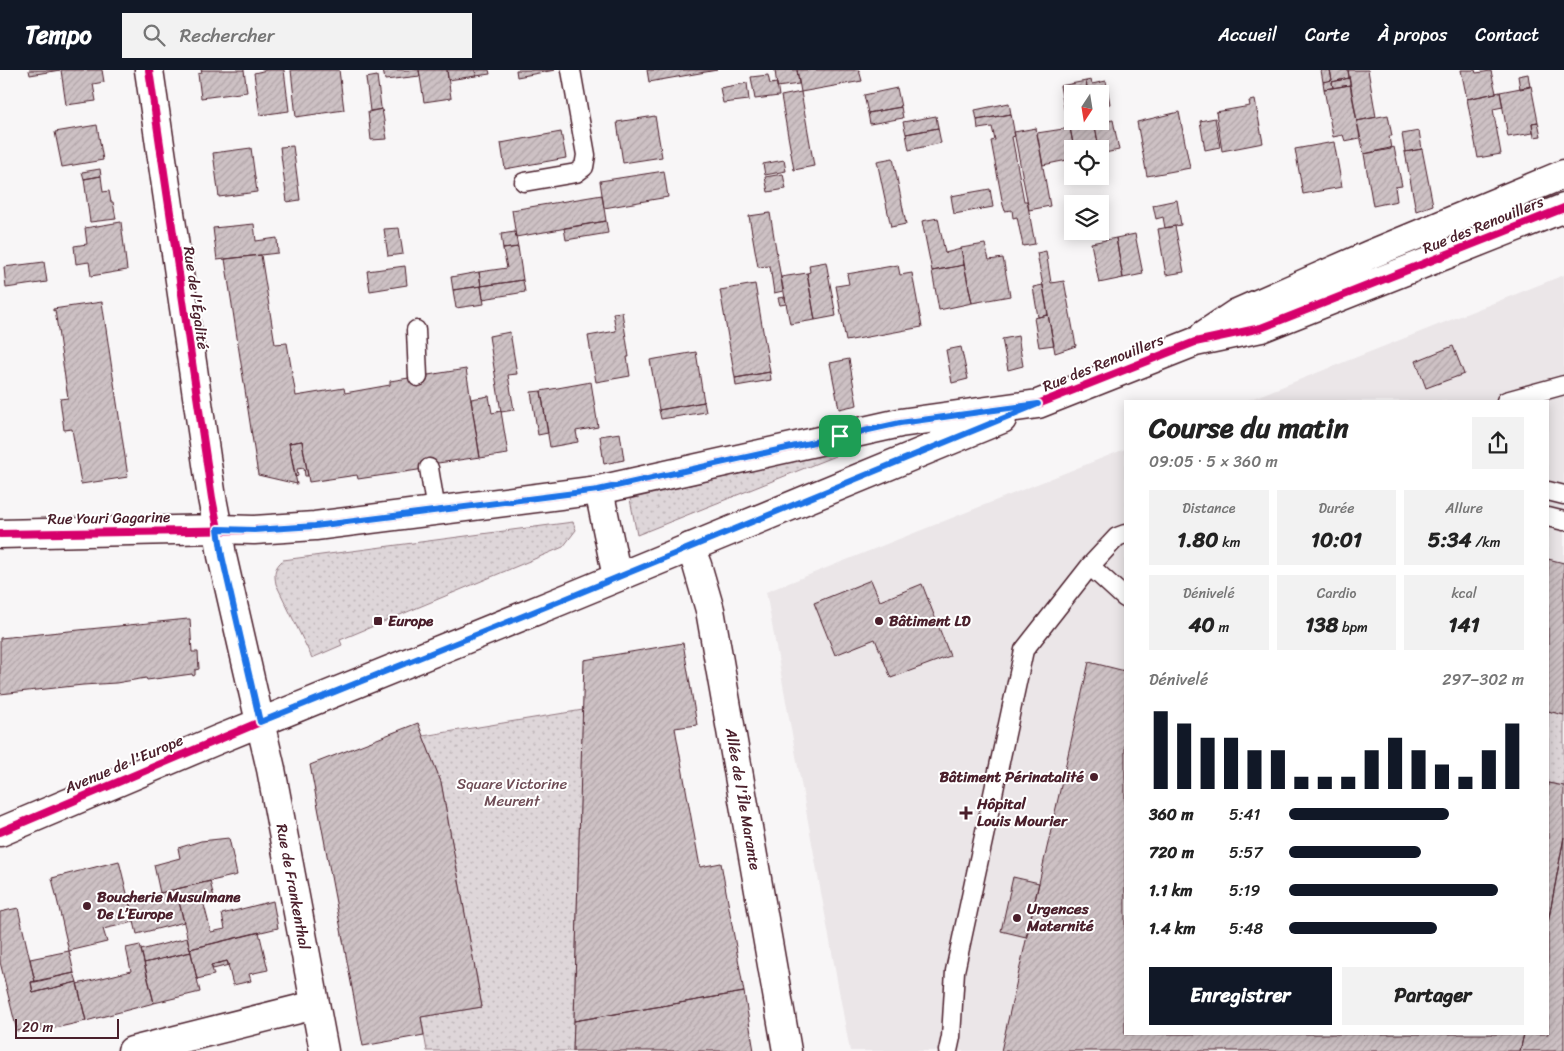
<!DOCTYPE html>
<html lang="fr">
<meta charset="utf-8">
<style>
:root{--surface:#fff;--page:#f2f2f2;--text:#222;--muted:#767676;--accent:#111827}
body{margin:0;font-family:Sriracha,sans-serif;background:var(--page);color:var(--text);height:100vh;display:flex;flex-direction:column;font-size:19px;white-space:nowrap}
*{box-sizing:border-box;margin:0}
p{font-size:16px;color:var(--muted)}
.icon{flex:none;width:28px;height:28px;fill:none;stroke:currentColor;stroke-width:2;stroke-linecap:round;stroke-linejoin:round}
.map{position:relative;flex:1;overflow:hidden}
.side{position:absolute;left:1124px;top:330px;width:425px;height:635px;display:flex;flex-direction:column;background:var(--surface);border-radius:0px;box-shadow:0 2px 12px #0003}
.side>*{flex:none}
.needle{width:32px;rotate:192deg}
.buttons{position:absolute;left:1064px;top:15px;display:grid;gap:10px}
.buttons a{display:grid;place-items:center;width:45px;height:45px;border-radius:0px;background:var(--surface);box-shadow:0 2px 12px #0003;font-size:25px}
.scale{position:absolute;left:15px;bottom:12px;width:104px;box-sizing:border-box;padding-left:5px;border:2px solid #4a1f2b;border-top:0;font-size:14px;line-height:18px;white-space:nowrap;color:#4a1f2b;-webkit-text-stroke:4px #fff;paint-order:stroke}
.pin{position:absolute;display:grid;place-items:center;width:42px;height:42px;color:#fff;margin:-21px;border-radius:10px;box-shadow:0 2px 8px #0006}
.round{display:grid;place-items:center;flex:none;width:52px;height:52px;border-radius:0px;background:var(--page)}
.summary{display:flex;align-items:center;justify-content:space-between;height:85px;padding:0 25px}
h1{font-size:28px;font-weight:700;line-height:38px}
.metrics{display:grid;grid-template-columns:repeat(3,1fr);gap:8px;height:85px;padding:5px 25px}
.metrics div{display:grid;align-content:center;border-radius:0px;background:var(--page);text-align:center}
.metrics b{font-size:21px;font-weight:700}
.metrics small{font-size:14px;font-weight:400}
.metrics p{font-size:14px}
.chart{height:140px;padding:10px 25px}
.chart p{display:flex;justify-content:space-between}
.chart svg{width:100%;height:90px;margin-top:5px;stroke:var(--accent);stroke-width:6}
.primary-button{display:flex;gap:10px;margin-top:auto;padding:10px 25px}
.primary-button a{flex:1;height:58px;border-radius:0px;background:var(--accent);color:#fff;font-size:20px;font-weight:700;line-height:58px;text-align:center}
.primary-button a+a{background:var(--page);color:var(--text)}
ul{padding:0 25px;list-style:none;font-size:16px}
li{display:grid;grid-template-columns:80px 60px 1fr;align-items:center;height:38px}
li i{height:12px;border-radius:6px;background:var(--accent)}
header{display:flex;align-items:center;gap:30px;box-sizing:border-box;height:70px;padding:0 25px;background:var(--accent);color:#fff}
header strong{font-size:24px}
nav{display:flex;gap:28px;margin-inline-start:auto;font-size:18px}
.search{width:350px;height:45px;background:var(--page);display:flex;align-items:center;gap:12px;box-sizing:border-box;padding:0 18px;border-radius:0px;color:var(--muted);font-size:19px}
.map>svg:first-child{display:block}
.built{fill:#ebe6e8}
.green{fill:url(#green-dots);stroke:#947a82}
.building{fill:url(#building-hatch);stroke:#4a1f2b}
.lines{fill:none;stroke-linecap:round;stroke-linejoin:round}
.service-casing{stroke:#4a1f2b;stroke-width:21}
.minor-casing{stroke:#4a1f2b;stroke-width:31}
.tertiary-casing{stroke:#4a1f2b;stroke-width:31}
.service{stroke:#fff;stroke-width:18}
.minor{stroke:#fff;stroke-width:28}
.tertiary{stroke:#fff;stroke-width:28}
.cycleway-casing{stroke:#fff;stroke-width:11}
.cycleway{stroke:#d6006c;stroke-width:8}
.route-casing{stroke:#fff;stroke-width:10}
.route{stroke:#1a73e8;stroke-width:6}
.poi-dot{fill:#4a1f2b;stroke:#fff;stroke-width:2}
.labels{text-anchor:middle;dominant-baseline:central;stroke-width:4;stroke-linejoin:round;paint-order:stroke}
.street-label{font-size:15px;fill:#4a1f2b;stroke:#fff}
.poi-label{font-size:15px;font-weight:bold;fill:#4a1f2b;stroke:#fff;text-anchor:start}
.park-label{font-size:15px;fill:#6f4d56;stroke:#fff}
</style>
<header>
<strong>Tempo</strong>
<div class="search"><svg class="icon" aria-label="search" viewBox="0 0 24 24"><circle cx="10" cy="10" r="6"/><path d="M15 15l6 6"/></svg>Rechercher</div>
<nav><a>Accueil</a><a>Carte</a><a>À propos</a><a>Contact</a></nav>
</header>
<div class="map">
<svg width="1564" height="981" viewBox="0 0 1564 981">
<defs>
<pattern id="green-dots" width="8" height="8" patternUnits="userSpaceOnUse" patternTransform="scale(1.25)"><rect width="8" height="8" fill="#ded6d9"/><path d="M2 2h.1M6 6h.1" fill="none" stroke="#c0b7ba" stroke-width="1.8" stroke-linecap="round"/></pattern>
<pattern id="building-hatch" width="6" height="6" patternUnits="userSpaceOnUse" patternTransform="scale(1.25)"><rect width="6" height="6" fill="#cdc1c4"/><path d="M-1 1l2-2M0 6l6-6M5 7l2-2" fill="none" stroke="#b2a5a9"/></pattern>
</defs>
<rect width="100%" height="100%" fill="#f8f6f7"/>
<filter id="ink" filterUnits="userSpaceOnUse"><feTurbulence type="fractalNoise" baseFrequency=".02" numOctaves="2"/><feDisplacementMap in="SourceGraphic" scale="10" xChannelSelector="R" yChannelSelector="G"/><feConvolveMatrix kernelMatrix="1 2 1 2 8 2 1 2 1" color-interpolation-filters="sRGB"/></filter>
<g filter="url(#ink)">
<path class="built" d="M1564,205V981H850L766,522L1125,379V964H1548V331H1246Z"/>
<path class="green" d="M833,382L835,386L637,465L630,429Z
M573,452L576,460L563,477L340,570L342,575L312,588L276,514C274,503 274,498 283,490Z
M583,640L573,981H427L421,947L482,937L441,712L423,666Z
M1548,641L1564,645V716L1548,713Z"/>
<path class="building" d="M29,0H60L30,5Z
M61,0H102L104,12L93,14L96,31L66,35Z
M201,0H244L247,22L201,28L198,4L202,3Z
M267,0H284L289,41L260,45L254,3Z
M291,0H339L344,40L296,47Z
M383,0H419L420,6L385,10Z
M419,0H447L451,28L424,32Z
M447,0H475L476,6L448,10Z
M475,0H489L490,4L476,6Z
M516,0H555L517,7Z
M647,0H717L649,12Z
M775,0H797L799,14L777,17Z
M797,0H859L862,11L801,22Z
M1321,0H1330L1332,10L1323,12Z
M1330,0H1348L1349,8L1332,12L1333,18L1324,19L1323,12L1332,10Z
M1348,0H1368L1376,47L1357,51Z
M1461,0H1475L1476,3L1491,1L1496,23L1467,29Z
M1528,4L1530,17L1520,19L1518,6Z
M768,5L770,14L777,13L779,26L755,29L751,7Z
M377,6L381,37L382,39L370,41L366,8Z
M1349,8L1350,15L1333,18L1332,12Z
M1091,10L1092,14L1106,11L1110,34L1100,36V24H1088L1086,11Z
M1086,11L1088,24H1072V51H1094L1099,79H1074L1070,58L1074,57L1071,42L1065,43L1060,16Z
M747,13L749,30L723,33L720,18Z
M1350,15L1360,68L1345,71L1343,65L1333,67L1324,19Z
M1531,16L1538,52L1532,53L1533,63L1508,67L1500,22Z
M897,18L901,37L868,43L864,25Z
M801,22L814,96L794,100L781,26Z
M1500,22L1503,37L1493,39L1501,84L1478,88L1467,29Z
M1255,30L1263,73L1222,81L1216,42L1250,36L1249,31Z
M1009,33L1011,44L977,50L975,40Z
M901,37L903,48L870,54L868,43Z
M382,39L387,69L371,70L368,42Z
M1179,42L1190,98L1147,106L1137,52Z
M1011,44L1015,66L1012,67L1024,131H1027L1035,174L1023,176L1017,147L1013,148L1012,140L1005,141L1003,135L991,71L995,70L992,57L978,59L977,50Z
M1388,45L1392,66H1389L1391,79L1364,84L1357,51Z
M655,46L662,87L623,93L617,52Z
M936,46L938,58L906,64L903,52Z
M1215,48L1220,77L1205,80L1200,51Z
M1113,50L1119,80L1100,84L1094,51L1095,53Z
M1538,52L1541,66L1534,67L1532,53Z
M97,55L103,90L62,97L55,62Z
M938,58L941,73L909,80L906,64Z
M1036,58L1050,136L1029,140L1014,62Z
M1070,58L1074,79H1072V89L1043,95L1037,63Z
M1419,61L1422,79L1405,82L1402,64Z
M561,62L566,88L505,99L501,73Z
M1334,72L1342,117L1303,124L1295,79Z
M293,76L300,130L287,132L280,77Z
M1394,77L1402,116L1395,117L1397,131L1373,136L1364,84Z
M251,78L257,122L219,127L213,83Z
M1422,79L1433,135L1416,141L1405,82Z
M893,88L906,154L891,157L877,91Z
M784,90L786,101L765,105L763,94Z
M100,99L101,106L84,109L82,102Z
M664,101L668,127L604,138L600,111Z
M783,104L786,119L768,122L765,107Z
M101,106L103,122L109,121L111,132H113L116,149L90,152L84,109Z
M990,119L993,137L954,144L951,126Z
M602,125L606,151L516,167L512,140Z
M1177,130L1181,155L1165,158L1163,147L1156,149L1153,135Z
M770,143L783,221L774,223L770,196L758,197L749,146Z
M938,148L945,183L961,179L964,195L932,201L922,151Z
M606,151L608,163L566,170L564,158Z
M121,152L127,200L91,206L89,192L76,194L74,176L87,174L85,158Z
M254,154L256,171L277,168L278,183L217,190L213,158Z
M1175,156L1184,202L1166,205L1158,159Z
M399,158L403,184L388,186L384,159Z
M515,162L518,177L503,179L501,164Z
M1135,164L1143,204L1123,208L1116,168Z
M1116,168L1123,208L1099,213L1091,173Z
M985,174L989,190L1003,188L1010,226L972,233L961,178Z
M518,177L523,210L481,216L479,202L507,198L503,179Z
M1046,181L1051,213L1064,211L1076,276L1055,283L1037,183Z
M261,185L275,274L287,273L296,326L344,318L345,323L390,315V311L466,299L480,387L431,394V398L358,409L357,405L309,412L302,371L289,373L297,414L258,405L225,189Z
M44,192L47,212L6,218L4,197Z
M826,192L836,246L815,250L807,203L810,202L809,195Z
M898,195L900,205L912,203L922,257L846,271L836,216L849,214L847,204Z
M964,195L972,233L939,240L932,201Z
M405,196L407,215L370,221L367,201Z
M479,202L481,216L453,220L451,207Z
M807,203L815,250L790,254L781,207Z
M523,210L525,222L483,229L481,216Z
M755,214L770,302L735,308L720,220Z
M1043,215L1048,245L1038,247L1033,217Z
M481,216L484,234L456,238L453,220Z
M785,227L786,234L780,235L778,228Z
M102,232L128,407L81,414L72,359L64,360L60,329L68,328L55,240L53,241V239Z
M622,242L629,287H627L630,306L596,312L588,266L616,261L613,243Z
M1048,245L1054,275L1039,277L1034,248Z
M510,262L517,304L508,305L514,340L501,342L489,266Z
M1018,266L1023,296L1008,300L1002,269Z
M1453,276L1464,304L1426,318L1416,291Z
M961,277L968,309L952,313L946,280Z
M696,282L704,332L659,340L650,290Z
M849,289L857,335L839,339L830,293Z
M770,302L771,310L736,316L735,308Z
M591,312L598,357L576,361L578,372L550,377L541,321Z
M541,321L548,363L538,365L531,322Z
M489,326L492,343L501,341L508,384L480,388L471,329Z
M704,332L706,342L661,349L659,340Z
M620,363L624,390L604,394L600,366Z
M302,371L308,406H305L304,398L297,399L298,406L295,407L289,373Z
M1548,489L1564,493V645L1548,641Z
M871,510L880,531L922,514L950,586L891,608L875,569L835,585L814,533Z
M188,549H190L192,582H198L199,599L195,600V605L193,606L192,604L147,610L146,608L116,613L83,615L0,624V568Z
M683,573L697,655L675,658L700,797L721,793L744,922L574,951L584,590Z
M1089,592L1125,601V964H1524L1520,981H1001Z
M418,653L441,712L482,937L421,947L424,965L363,976L310,695Z
M1548,713L1564,716V767L1548,853Z
M1564,767V981H1520L1524,964H1548V853Z
M229,768L237,805L160,823L154,795L180,788L178,778L201,771Z
M119,791L134,852L103,859L107,872L69,881L52,808Z
M1013,807L1039,813L1026,867L1001,861Z
M210,811L214,828L203,831L211,862L225,859L222,844L273,831L278,858L190,879L176,819Z
M176,819L184,852L137,864L129,831Z
M18,838L35,912H31L33,923L77,912L86,951L42,961L41,955L17,961L0,892V842Z
M259,862L268,900L249,904L251,911L233,915L227,891L211,895L214,905L197,909L190,879Z
M187,868L191,882L144,893L141,880Z
M140,875L154,933L86,951L77,914L131,901L126,878Z
M69,881L74,903L35,912L30,889Z
M191,882L200,922L154,933L144,893Z
M227,891L229,895L213,899L211,895Z
M74,903L77,912L33,923L31,912Z
M744,922L754,981H573L574,951Z"/>
<g class="lines">
<g class="service-casing">
<path id="service" d="M524,112L576,103L584,97L586,85L571,0
M416,260L418,307
M1506,331L1564,315
M429,398L436,441
M1548,421L1564,425
M1548,447L1564,451
M1090,496L1125,528
M948,981L951,967L955,901L1024,580L1090,496L1117,467L1125,464"/>
</g>
<g class="minor-casing">
<g id="minor">
<path d="M599,420L617,507"/>
<path d="M0,464L218,459L212,428L149,0"/>
<path id="s1" d="M690,477L697,495L710,540L787,981"/>
<path id="s2" d="M260,652L271,699L324,981"/>
<path d="M132,981L315,935"/>
</g>
</g>
<g class="tertiary-casing">
<path id="tertiary" d="M1204,265L1237,243L1369,185L1564,104
M260,652L222,486L218,459L254,460L315,456L599,420L900,353L1038,334L1195,272L1261,258L1564,138
M0,762L217,670L560,531L1002,349"/>
</g>
<use href="#service" class="service"/>
<use href="#minor" class="minor"/>
<use href="#tertiary" class="tertiary"/>
<g class="cycleway-casing">
<path id="cycleway" d="M149,0L212,428L218,459
M0,464L254,460L315,456L599,420L900,353L1038,334L1195,272L1261,258L1564,138
M0,762L260,652"/>
</g>
<use href="#cycleway" class="cycleway"/>
</g>
</g>
<g class="lines" filter="url(#ink)">
<g class="route-casing">
<path id="route" d="M1038,334L560,531L260,652L222,486L218,459L254,460L315,456L598,420L900,353Z"/>
</g>
<use href="#route" class="route"/>
</g>
<g class="poi-dot">
<rect x="373" y="546" width="10" height="10" rx="2.5"/>
<circle cx="879" cy="551" r="5"/>
<circle cx="1094" cy="707" r="5"/>
<path d="M963.5 735.5h5v5h5v5h-5v5h-5v-5h-5v-5h5z"/>
<circle cx="87" cy="836" r="5"/>
<circle cx="1017" cy="848" r="5"/>
</g>
<g class="labels">
<g class="street-label">
<text transform="translate(1483 155) rotate(-22)">Rue des Renouillers</text>
<text transform="translate(196 228) rotate(82)">Rue de l'Égalité</text>
<text transform="translate(1103 293) rotate(-22)">Rue des Renouillers</text>
<text transform="translate(109 448) rotate(-1)">Rue Youri Gagarine</text>
<text transform="translate(124 694) rotate(-23)">Avenue de l'Europe</text>
<text stroke="none"><textPath href="#s1" startOffset="258">Allée de l'Île Marante</textPath></text>
<text stroke="none"><textPath href="#s2" startOffset="168">Rue de Frankenthal</textPath></text>
</g>
<g class="poi-label">
<text x="388" y="551">Europe</text>
<text x="889" y="551">Bâtiment LD</text>
<text x="1084" y="707" text-anchor="end">Bâtiment Périnatalité</text>
<text x="977" y="734">Hôpital<tspan x="977" dy="17">Louis Mourier</tspan></text>
<text x="97" y="827">Boucherie Musulmane<tspan x="97" dy="17">De L’Europe</tspan></text>
<text x="1027" y="839">Urgences<tspan x="1027" dy="17">Maternité</tspan></text>
</g>
<g class="park-label">
<text x="512" y="714">Square Victorine<tspan x="512" dy="17">Meurent</tspan></text>
</g>
</g>
</svg>
<div class="buttons">
<a><svg class="needle" viewBox="-14 -14 28 28"><path d="M0-13l5 13h-10z" fill="#e53935"/><path d="M0 13l5-13h-10z" fill="#767676"/></svg></a>
<a><svg class="icon" aria-label="locate" viewBox="0 0 24 24"><circle cx="12" cy="12" r="6"/><path d="M12 2v4M12 18v4M2 12h4M18 12h4"/></svg></a>
<a><svg class="icon" aria-label="layers" viewBox="0 0 24 24"><path d="M12 4l9 5-9 5-9-5zM3 14l9 5 9-5"/></svg></a>
</div>
<div class="scale">20 m</div>
<div class="pin" style="left:840px;top:366px;background:#1e9e55"><svg class="icon" aria-label="arrive" viewBox="0 0 24 24"><path d="M6 21V4h12l-3 4 3 4H6"/></svg></div>
<section class="side">
<div class="summary"><div><h1>Course du matin</h1><p>09:05 · 5 × 360 m</p></div><a class="round"><svg class="icon" aria-label="share" viewBox="0 0 24 24"><path d="M12 15V3M7 8l5-5 5 5M5 13v7h14v-7"/></svg></a></div>
<div class="metrics">
<div><p>Distance</p><b>1.80<small> km</small></b></div>
<div><p>Durée</p><b>10:01</b></div>
<div><p>Allure</p><b>5:34<small> /km</small></b></div>
</div>
<div class="metrics">
<div><p>Dénivelé</p><b>40<small> m</small></b></div>
<div><p>Cardio</p><b>138<small> bpm</small></b></div>
<div><p>kcal</p><b>141</b></div>
</div>
<div class="chart"><p><span>Dénivelé</span>297–302 m</p>
<svg viewBox="0 0 160 44" preserveAspectRatio="none"><path d="M5 44V6M15 44V12M25 44V19M35 44V19M45 44V25M55 44V25M65 44V38M75 44V38M85 44V38M95 44V25M105 44V19M115 44V25M125 44V32M135 44V38M145 44V25M155 44V12"/></svg>
</div>
<ul>
<li><b>360 m</b>5:41<i style="width:68%"></i></li>
<li><b>720 m</b>5:57<i style="width:56%"></i></li>
<li><b>1.1 km</b>5:19<i style="width:89%"></i></li>
<li><b>1.4 km</b>5:48<i style="width:63%"></i></li>
</ul>
<div class="primary-button"><a>Enregistrer</a><a>Partager</a></div>
</section>
</div>
